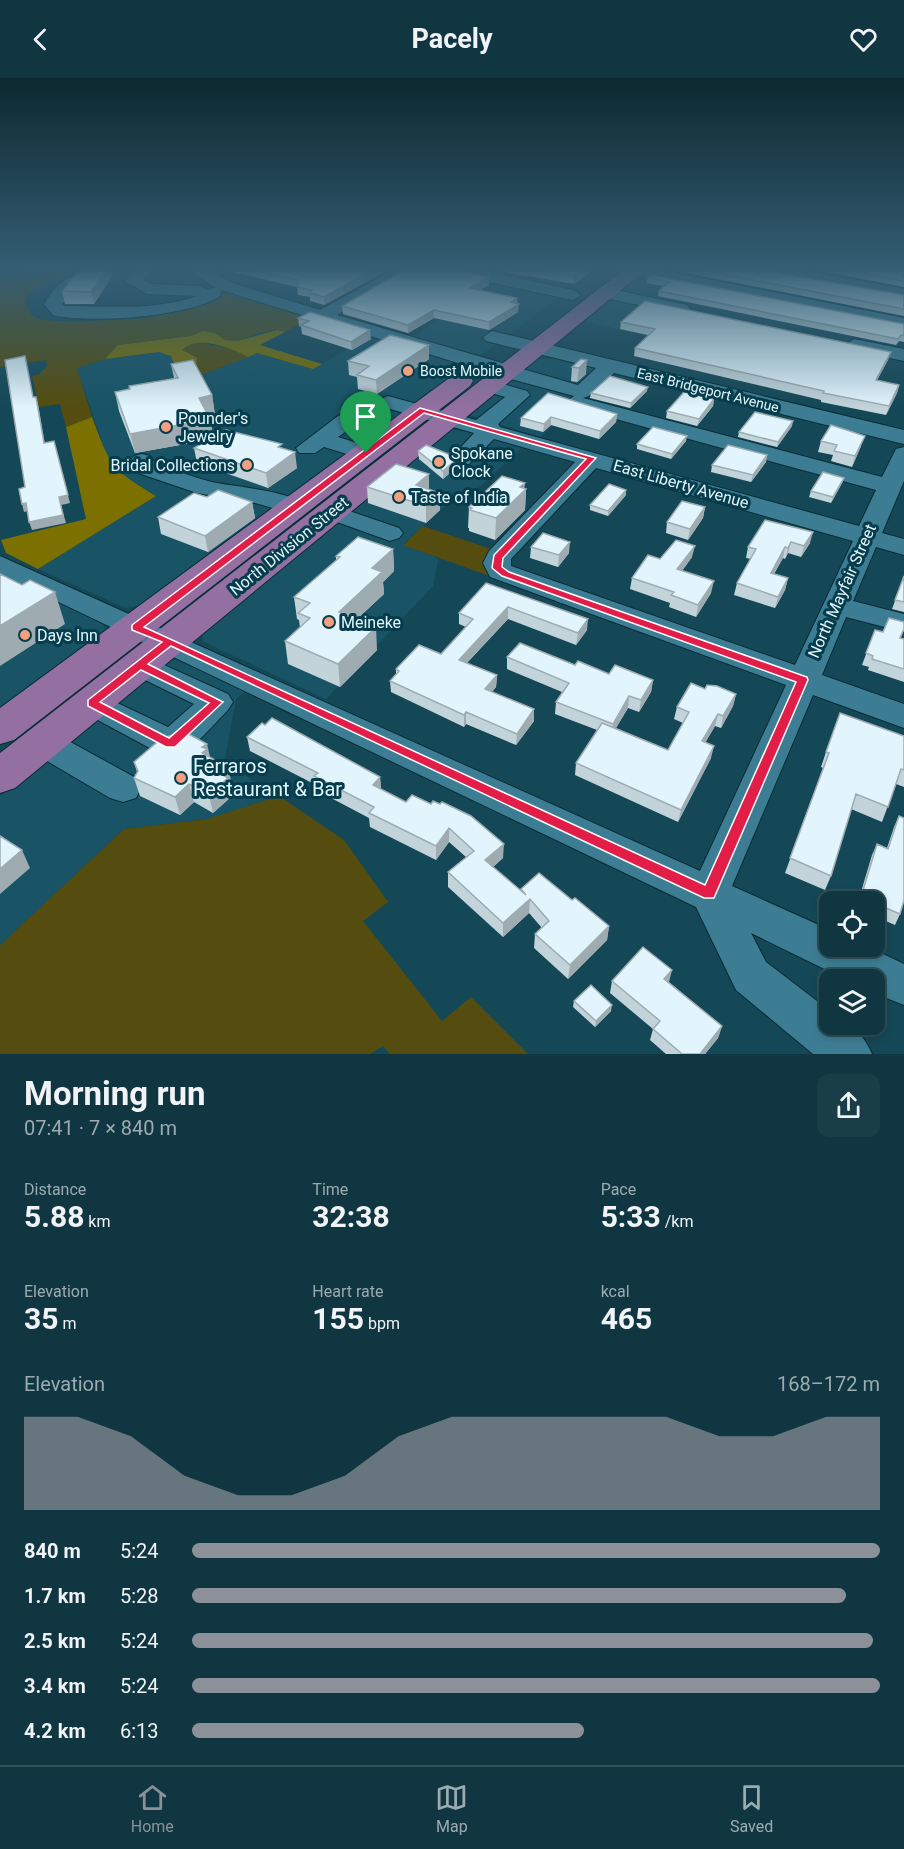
<!DOCTYPE html>
<meta charset="utf-8">
<style>
:root{--surface:#103641;--page:#193e48;--text:#f1f3f6;--muted:#9cabb1;--line:#30505a;--accent:#8c9099}
body{margin:0;font-family:Roboto,sans-serif;background:var(--page);color:var(--text);height:100vh;display:flex;flex-direction:column;font-size:22px;white-space:nowrap}
*{box-sizing:border-box;margin:0}
p{font-size:20px;color:var(--muted)}
.icon{flex:none;width:33px;height:33px;fill:none;stroke:currentColor;stroke-width:2;stroke-linecap:round;stroke-linejoin:round}
.map{position:relative;height:976px;overflow:hidden}
.drawer{display:flex;flex-direction:column;background:var(--surface);flex:1}
.drawer>*{flex:none}
.controls{position:absolute;left:819px;top:813px;display:grid;gap:12px}
.controls a{display:grid;place-items:center;width:66px;height:66px;border-radius:12px;background:var(--surface);box-shadow:0 3px 9px #0003,0 0 0 2px var(--line);font-size:30px}
.pin{position:absolute;display:grid;place-items:center;width:51px;height:51px;color:#fff;margin:-62px -26px;border-radius:50% 50% 50% 0;rotate:-45deg;box-shadow:0 0 6px #0007}
.pin .icon{rotate:45deg}
.round{display:grid;place-items:center;flex:none;width:63px;height:63px;border-radius:12px;background:var(--page)}
.overview{display:flex;align-items:center;justify-content:space-between;height:102px;padding:0 24px}
h1{font-size:33px;font-weight:700;line-height:45px}
.metrics{display:grid;grid-template-columns:repeat(3,1fr);gap:9px;height:102px;padding:6px 24px}
.metrics div{display:grid;align-content:center}
.metrics b{font-size:30px;font-weight:700}
.metrics small{font-size:16px;font-weight:400}
.metrics p{font-size:16px}
.chart{height:168px;padding:12px 24px}
.chart p{display:flex;justify-content:space-between}
.chart svg{width:100%;height:108px;margin-top:6px;fill:var(--accent);opacity:.7}
ul{padding:0 24px;list-style:none;font-size:20px}
li{display:grid;grid-template-columns:96px 72px 1fr;align-items:center;height:45px}
li i{height:15px;border-radius:8px;background:var(--accent)}
header{display:flex;justify-content:space-between;align-items:center;height:78px;padding:0 24px;background:var(--surface);font-size:27px;font-weight:700}
.tab-bar{display:flex;justify-content:space-around;align-items:center;height:84px;border-top:2px solid var(--line);background:var(--surface);font-size:16px;color:var(--muted)}
.tab-bar a{display:grid;justify-items:center;gap:3px}
.tab-bar .selected{color:var(--accent)}
.map>svg:first-child{display:block}
.built{fill:#185466}
.green{fill:#544d0f}
.forest{fill:#7b7000}
.lines{fill:none;stroke-linecap:round;stroke-linejoin:round}
.minor-casing{stroke:#092c37;stroke-width:2}
.major-casing{stroke:#092c37;stroke-width:2}
.minor{fill:#3d7d93;fill-rule:evenodd}
.major{fill:#9370a1;fill-rule:evenodd}
.wall{fill:#c2d3da}
.shaded-wall{fill:#9eacb1}
.building{fill:#e2f5fd;stroke:#9eacb1;stroke-width:1.5}
.route{fill:#e11d48;stroke:#fff;stroke-width:1.5;fill-rule:evenodd}
.poi-dot{fill:#f2a080;stroke:#063d4c;stroke-width:2}
.labels{text-anchor:middle;dominant-baseline:central;stroke-width:6;stroke-linejoin:round;paint-order:stroke}
.far-poi-label{font-size:14px;fill:#e2f5fc;stroke:#063d4c;text-anchor:start}
.far-street-label{font-size:14px;fill:#e2f5fc;stroke:#063d4c}
.poi-label{font-size:16px;fill:#e2f5fc;stroke:#063d4c;text-anchor:start}
.street-label{font-size:16px;fill:#e2f5fc;stroke:#063d4c}
.near-poi-label{font-size:20px;fill:#e2f5fc;stroke:#063d4c;text-anchor:start}
</style>
<header><svg class="icon" aria-label="back" viewBox="0 0 24 24"><path d="M15 5l-7 7 7 7"/></svg>Pacely<svg class="icon" aria-label="heart" viewBox="0 0 24 24"><path d="M12 20l-8-8c-3-5 5-10 8-4 3-6 11-1 8 4z"/></svg></header>
<div class="map">
<svg width="904" height="976" viewBox="0 0 904 976">
<rect width="100%" height="100%" fill="#154857"/>
<path class="built" d="M644,193H720L683,228L623,214L622,212Z
M497,204L558,220L480,278L411,260Z
M614,222L674,233L647,258L583,243Z
M371,258L461,285L464,290L147,526L126,530L38,491L156,418L117,393L108,381L77,290L105,281L159,274L171,278L196,299L257,275L313,291Z
M538,281H557L614,295L540,359L472,338V334Z
M451,352L467,353L522,370L463,424L453,421L403,466L436,479L438,483L433,508L326,621L202,563L203,552Z
M19,506L102,545L106,554L0,637V518Z
M175,582L247,612L236,621L224,685L279,718L207,741L124,751L0,867V718L158,588Z"/>
<path class="green" d="M27,193H83C64,199 35,204 25,223C27,229 29,235 35,239C50,248 130,240 152,240L154,235L228,215L311,240L285,254L276,252L257,256L238,263L225,262L215,255L203,253L191,258L118,267L105,281L77,290L92,339L66,349L60,326L39,329L32,298L39,296L47,288L46,282L0,289V202Z
M199,265L232,270L248,279L196,299L181,272L187,267Z
M423,448L494,472L490,498L403,467Z
M279,718L344,762L388,824L363,843L442,943L471,919L528,976H390L383,968L370,976H0V867L124,751L207,741Z"/>
<path class="forest" d="M277,252L285,254L260,267L322,286L313,291L257,275L248,279C232,270 197,256 182,272L197,280L196,299L181,302L171,278L159,274L105,281L118,267L191,258L203,253L215,255L225,262L238,263Z
M92,339C111,389 110,390 156,418L38,491L6,475L1,462L86,441L66,349Z"/>
<g class="lines">
<g class="minor-casing">
<path id="minor" d="M82,193H108L78,207L62,226L64,228C107,228 156,233 197,218L147,216L125,203L133,193H150L143,202L151,206L200,208L207,211L216,210L191,193H211L235,206L320,232L391,193H411L337,237L578,307L596,290L486,263L483,259L492,253L904,352V366L614,295L589,318L583,320L882,399L896,371L904,369V403L882,455L904,461V477L876,469L853,523L904,536V554L846,539L822,597L904,626V650L813,617L732,808L830,852V868H866L904,886V927L874,915V902H847L751,855L766,884L830,933V946C852,946 863,955 872,976H813L736,912L696,829L0,496V478L700,793L786,607L490,499L483,485L489,473L575,384L494,361L469,386H453L450,381L474,355L390,331L354,348L338,359L374,370L377,375L374,380L366,382L324,369L315,375H299L296,370L338,338L388,318L476,342L505,319L482,312L479,308L482,304L489,302L527,313L530,317L498,346L500,349L859,448L876,412L568,328L565,324L574,318L500,298L221,212L220,218C188,239 90,246 53,237L44,226C54,209 64,200 82,193ZM596,390L853,463L795,587L511,488V481Z
M451,193H483L573,212L581,217L573,222L459,198Z
M631,193H665L904,240V250L639,198Z
M771,193H807L904,211V221L779,198Z
M606,210L687,227L690,231L681,236L600,219L598,215Z
M854,261L904,271V283L847,271L845,267Z
M142,376L150,378L155,385C173,391 190,398 208,403C230,409 294,412 306,429L303,434L294,436L255,425L197,415L138,395L130,383L134,378Z
M332,427L399,450L403,455L399,460L390,463L323,439L320,434L323,429Z
M140,576L228,616L233,624L228,632C209,650 187,684 159,675L81,633L76,625L81,617L92,613L168,649L194,626L129,594L125,587L129,580Z
M42,651L54,655L136,700L141,710L136,720L123,724L110,720L30,673L25,664L30,655Z"/>
</g>
<g class="major-casing">
<path id="major" d="M622,193H644L15,710L0,715V675Z
M461,296L470,298L473,303L470,308L14,662L0,666V630L452,298Z"/>
</g>
<use href="#minor" class="minor"/>
<use href="#major" class="major"/>
</g>
<path class="wall" d="M228,193H386L324,227L310,223V219L298,217L297,209Z
M498,193H592L574,206Z
M677,193H778L780,195L904,217V238Z
M821,193H904V209Z
M113,197L94,226H65L62,213Z
M489,199V207L480,212L517,220L518,234L489,252L434,240L408,255L343,236L342,228Z
M648,199L904,246V264L899,263L896,267L658,218L659,213L663,208L647,205Z
M298,240L371,261L352,272L302,256L301,249L299,248Z
M621,244L891,274L888,282L877,302L899,307L897,315L886,337L821,324V322L634,278L635,270L648,257L620,251Z
M429,281L377,316L358,311L357,299L349,297L348,283Z
M581,281L586,296L577,304L571,303L572,289Z
M171,286L212,317L215,337L209,338L210,341L213,359L282,370L297,390L268,410L197,385L194,370L208,362L135,375L119,333L115,314L174,300Z
M647,313L630,330L590,320L591,315Z
M714,321L713,328L697,348L666,340L667,333Z
M617,336L616,344L599,361L551,347L543,354L520,348L521,340Z
M792,348L777,369L738,359L739,354Z
M686,363L671,381L637,371V366Z
M821,363L861,368L852,389L831,383L833,377L818,374Z
M418,373L458,388L443,401L419,381Z
M767,377L766,384L751,404L711,394L712,387Z
M429,396V412L440,432L426,445L368,425L367,409Z
M844,400L842,405L831,425L809,419L811,413Z
M524,410L526,411L525,432L495,462L469,453V450H468L469,429Z
M626,417L608,438L590,432V427Z
M207,419L252,424L255,440L208,474L161,456L158,439Z
M705,429L703,440L688,462L666,455L667,444Z
M765,442L810,465L801,479L788,475L785,481L783,480L774,496L788,500L785,512L775,530L734,517L737,505L751,481L746,480L748,469Z
M531,469L569,475L558,489L530,480Z
M393,471L394,493L383,504L384,516L357,541L377,572L340,609L288,586L285,563L300,550L299,542L297,541L294,519L336,483V478Z
M692,479L682,493L711,515L696,539L669,529L670,525L630,511L632,500L660,481Z
M904,498V534L892,531Z
M486,505L587,552L576,567L508,541L467,585L497,597L496,609L492,614L534,631V643L516,667L466,646L464,649L391,614L390,603L396,596V591L441,576L466,549L459,546V535Z
M875,552L904,561V604L868,592L869,589L862,587Z
M507,579L575,587L609,596L653,602L651,614L639,634L628,630L616,650L668,672L683,645L674,641L677,629L705,611L736,616L733,628L721,650L715,648L705,665L711,680L678,744L575,697L576,685L597,652L555,636L556,624L562,614L507,591Z
M904,658V709L896,706L882,744L851,731L831,798L825,812L785,795L823,690L821,689L826,674Z
M247,659L380,699L381,711L503,780L493,789L521,813V811L572,822L609,848L607,862L568,901L534,870L535,856L542,850L529,835L503,859L448,809V794L466,779L449,764L436,782L370,749L369,740L316,712V707L250,673Z
M210,679L232,707L230,709L232,718L213,735L194,724L180,737L140,718L134,700L137,694L134,684Z
M899,738L900,836L895,847L874,838V824H858L872,777L877,766L887,770L894,749Z
M612,903L669,904L722,948L718,960L705,976H666L650,962L653,951L610,915Z
M574,923L611,933L595,949L573,929Z"/>
<path class="shaded-wall" d="M105,193H112L113,197L94,226L91,214Z
M371,193H386L324,227V219Z
M582,193H592L574,206V198Z
M489,199V207L470,218V210Z
M517,220L516,227L519,226L518,234L489,252V244L511,224Z
M434,232V240L408,255V247Z
M370,252L371,261L352,272L351,264Z
M429,267V281L377,316L376,302Z
M891,274L888,282L873,310L876,302Z
M587,282L586,296L577,304L579,290Z
M899,307L897,315L886,337L889,328Z
M648,309L647,313L630,330L631,325Z
M212,317L215,337L203,339L199,320Z
M36,319L38,326L46,373L44,365Z
M714,321L713,328L697,348L699,341Z
M617,336L616,344L599,361L600,353Z
M551,339V347L543,354L544,346Z
M210,341L214,361L135,375L130,356Z
M793,343L792,348L777,369L778,364Z
M687,358L686,363L671,381L672,376Z
M865,358L861,368L852,389L855,378Z
M54,363L70,425L61,427L66,445L32,452L29,444L59,419Z
M295,374L297,390L268,410L266,395Z
M767,377L766,384L751,404L753,397Z
M458,380V388L443,401V393Z
M429,396V413L416,407Z
M844,400L842,405L831,425L833,419Z
M525,405L524,413L526,411L525,432L495,462L496,440Z
M626,412V417L608,438V433Z
M440,415V432L426,445V428Z
M252,424L255,440L208,474L205,458Z
M26,425L28,433L24,434L22,426Z
M705,429L703,440L688,462L690,451Z
M813,454L810,465L801,479L804,468Z
M570,464L569,475L558,489L559,477Z
M791,464L788,475L785,481L788,470Z
M695,468L692,479L675,502L677,491Z
M785,469L783,480L768,506L771,495Z
M393,471L394,493L383,504L384,516L341,556L339,534L372,490Z
M788,500L785,512L775,530L778,519Z
M714,503L711,515L696,539L698,527Z
M55,514L65,546L0,588V548Z
M508,529V541L459,593V582Z
M588,541L587,552L576,567L578,555Z
M376,549L377,572L340,609L338,586Z
M497,597L496,609L485,622V611Z
M653,602L651,614L639,634L641,622Z
M736,616L733,628L721,650L723,638Z
M629,618L628,630L611,658L613,646Z
M534,631V643L516,667L517,656Z
M466,634V646L464,649V637Z
M718,636L715,648L699,675L702,663Z
M207,666L211,683L202,675V669Z
M714,668L711,680L678,744L681,732Z
M228,689L232,707L230,709L232,718L213,735L209,717L221,696Z
M380,699L381,713L373,707Z
M189,706L194,724L180,737L175,719Z
M449,750V764L436,782V768Z
M504,766L503,780L485,796V782Z
M22,772L30,790L0,816V791Z
M530,821L529,835L503,859V845Z
M609,848L607,862L568,901L570,887Z
M672,892L669,904L661,913L664,901Z
M612,927L611,933L595,949L596,943Z
M722,948L718,960L705,976H700Z"/>
<path class="building" d="M84,193H105L91,214L62,213L76,196Z
M260,193H371L324,219L310,215L312,212L297,209L298,202Z
M402,193H462L489,199L470,210L517,220L511,224L519,226L489,244L434,232L408,247L342,228Z
M544,193H582L574,198Z
M706,193H778L780,195L904,217V231Z
M852,193H904V203Z
M651,197L904,246V257H901L898,261L659,213L669,204L648,199Z
M645,223L891,274L876,302L899,307L889,328L823,315L824,313L635,270L655,251L621,244Z
M310,234L370,252L351,264L301,247L309,243L298,240Z
M390,257L429,267L376,302L357,297L369,288L348,283Z
M25,278L33,319H36L44,365L54,363L68,417L59,419L63,437L29,444L26,425L22,426L19,411L25,409L5,282Z
M581,281L587,282L579,290L572,289Z
M193,282L212,317L199,320L210,341L130,356L115,314L130,311L129,308L178,300L171,286Z
M610,298L648,309L631,325L591,315Z
M684,314L714,321L699,341L667,333Z
M548,315L617,336L600,353L551,339L544,346L521,340Z
M755,334L793,343L778,364L739,354Z
M831,347L865,358L855,378L834,373L837,367L821,363Z
M653,349L687,358L672,376L637,366Z
M226,352L282,366L278,369L295,374L266,395L194,370Z
M426,367L458,380L443,393L418,373Z
M728,367L767,377L753,397L712,387Z
M396,386L429,396L416,407L440,415L426,428L367,409Z
M823,394L844,400L833,419L811,413Z
M502,398L525,405L520,409L526,411L496,440L470,432L472,430L469,429Z
M609,406L626,412L608,433L590,427Z
M218,412L252,424L205,458L158,439L194,415L207,419Z
M682,423L705,429L690,451L667,444Z
M765,442L813,454L804,468L791,464L788,470L785,469L771,495L788,500L778,519L737,505L756,471L748,469Z
M543,455L570,464L559,477L531,469Z
M358,459L393,471L372,490L382,494L339,534L376,549L338,586L285,563L310,540L298,535L310,525L294,519L340,479L336,478Z
M676,462L695,468L677,491L714,503L698,527L671,517L674,514L632,500L648,477L660,481Z
M0,496L22,507L30,502L55,514L0,548Z
M904,498V524L895,522Z
M486,505L588,541L578,555L508,529L459,582L497,597L485,611L534,631L517,656L466,634L464,637L390,603L399,593L396,591L419,567L441,576L473,541L459,535Z
M889,540L904,544V551L900,560L904,561V591L872,581L873,578L866,575L875,552L883,554Z
M520,565L575,587L578,583L609,596L615,587L653,602L641,622L629,618L613,646L556,624L569,605L507,579Z
M691,605L705,611L707,607L717,608L736,616L723,638L718,636L702,663L714,668L681,732L576,685L602,645L668,672L689,634L677,629Z
M840,635L904,658V692L901,691L888,729L856,716L831,798L790,780L829,675L826,674Z
M272,640L380,699L373,707L406,724L412,717L431,726L433,723L440,726L442,724L471,738L504,766L485,782L526,817L521,811L539,795L572,822L575,820L609,848L570,887L535,856L549,843L530,821L503,845L448,794L474,773L449,750L436,768L369,735L374,729L314,698L318,695L247,659L262,645L265,647Z
M185,654L207,666L202,669L207,671L202,675L228,689L221,696L228,700L209,717L189,706L175,719L134,700L138,693L134,684L162,660Z
M899,738L904,740V822L900,836L874,825V824H872L861,819L877,766L888,771Z
M0,758L22,772L0,791Z
M643,869L672,892L664,901L722,948L700,976H682L653,951L660,943L612,903Z
M591,907L612,927L596,943L574,923Z"/>
<linearGradient id="sky" x2="0" y2="1"><stop stop-color="#0c2830"/><stop offset="0.58" stop-color="#355e74"/><stop offset="1" stop-color="#355e74" stop-opacity="0"/></linearGradient>
<rect width="904" height="330" fill="url(#sky)"/>
<path class="route" d="M420,330L596,380L503,480L502,489L509,494L807,599L808,602L714,820H704L171,568L148,586L223,624L175,669H166L88,628V622L162,564L132,552V547ZM424,335L586,381L494,477L492,490L502,498L796,604L705,807L144,549ZM141,592L209,625L169,660L100,624Z"/>
<g class="poi-dot">
<circle cx="408" cy="293" r="6"/>
<circle cx="166" cy="349" r="6"/>
<circle cx="439" cy="384" r="6"/>
<circle cx="247" cy="387" r="6"/>
<circle cx="399" cy="419" r="6"/>
<circle cx="329" cy="544" r="6"/>
<circle cx="25" cy="557" r="6"/>
<circle cx="181" cy="700" r="6"/>
</g>
<g class="labels">
<g class="far-poi-label">
<text x="420" y="293">Boost Mobile</text>
</g>
<g class="far-street-label">
<text transform="translate(708 312) rotate(14)">East Bridgeport Avenue</text>
</g>
<g class="poi-label">
<text x="178" y="340">Pounder's<tspan x="178" dy="18">Jewelry</tspan></text>
<text x="451" y="375">Spokane<tspan x="451" dy="18">Clock</tspan></text>
<text x="235" y="387" text-anchor="end">Bridal Collections</text>
<text x="411" y="419">Taste of India</text>
<text x="341" y="544">Meineke</text>
<text x="37" y="557">Days Inn</text>
</g>
<g class="street-label">
<text transform="translate(681 406) rotate(16)">East Liberty Avenue</text>
<text transform="translate(289 468) rotate(-39)">North Division Street</text>
<text transform="translate(842 513) rotate(-66)">North Mayfair Street</text>
</g>
<g class="near-poi-label">
<text x="193" y="688">Ferraros<tspan x="193" dy="23">Restaurant &amp; Bar</tspan></text>
</g>
</g>
</svg>
<div class="controls">
<a><svg class="icon" aria-label="locate" viewBox="0 0 24 24"><circle cx="12" cy="12" r="6"/><path d="M12 2v4M12 18v4M2 12h4M18 12h4"/></svg></a>
<a><svg class="icon" aria-label="layers" viewBox="0 0 24 24"><path d="M12 4l9 5-9 5-9-5zM3 14l9 5 9-5"/></svg></a>
</div>
<div class="pin" style="left:366px;top:375px;background:#1e9e55"><svg class="icon" aria-label="arrive" viewBox="0 0 24 24"><path d="M6 21V4h12l-3 4 3 4H6"/></svg></div>
</div>
<section class="drawer">
<div class="overview"><div><h1>Morning run</h1><p>07:41 · 7 × 840 m</p></div><a class="round"><svg class="icon" aria-label="share" viewBox="0 0 24 24"><path d="M12 15V3M7 8l5-5 5 5M5 13v7h14v-7"/></svg></a></div>
<div class="metrics">
<div><p>Distance</p><b>5.88<small> km</small></b></div>
<div><p>Time</p><b>32:38</b></div>
<div><p>Pace</p><b>5:33<small> /km</small></b></div>
</div>
<div class="metrics">
<div><p>Elevation</p><b>35<small> m</small></b></div>
<div><p>Heart rate</p><b>155<small> bpm</small></b></div>
<div><p>kcal</p><b>465</b></div>
</div>
<div class="chart"><p><span>Elevation</span>168–172 m</p>
<svg viewBox="0 0 160 44" preserveAspectRatio="none"><path d="M0 44V6L10 6L20 14L30 30L40 38L50 38L60 30L70 14L80 6L90 6L100 6L110 6L120 6L130 14L140 14L150 6L160 6V44z"/></svg>
</div>
<ul>
<li><b>840 m</b>5:24<i style="width:100%"></i></li>
<li><b>1.7 km</b>5:28<i style="width:95%"></i></li>
<li><b>2.5 km</b>5:24<i style="width:99%"></i></li>
<li><b>3.4 km</b>5:24<i style="width:100%"></i></li>
<li><b>4.2 km</b>6:13<i style="width:57%"></i></li>
</ul>
</section>
<nav class="tab-bar">
<a class="selected"><svg class="icon" aria-label="home" viewBox="0 0 24 24"><path d="M3 11l9-7 9 7M6 9v11h12V9"/></svg>Home</a>
<a><svg class="icon" aria-label="map" viewBox="0 0 24 24"><path d="M3 6l6-2 6 2 6-2v14l-6 2-6-2-6 2zM9 4v14M15 6v14"/></svg>Map</a>
<a><svg class="icon" aria-label="saved" viewBox="0 0 24 24"><path d="M7 4h10v16l-5-4-5 4z"/></svg>Saved</a>
</nav>
